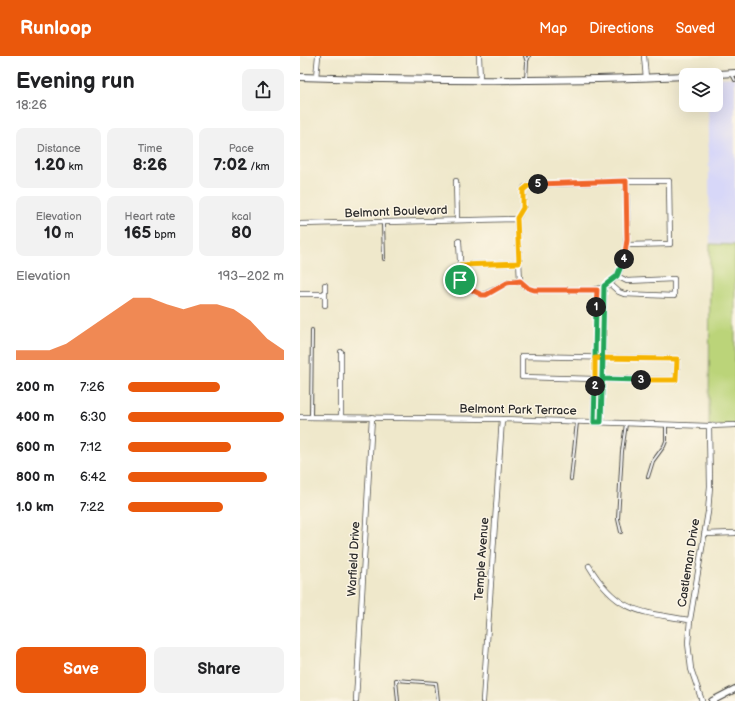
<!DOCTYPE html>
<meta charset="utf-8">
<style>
:root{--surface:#fff;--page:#f2f2f2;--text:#202124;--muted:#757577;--accent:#ea580c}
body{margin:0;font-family:"Balsamiq Sans",sans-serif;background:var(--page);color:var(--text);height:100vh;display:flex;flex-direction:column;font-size:15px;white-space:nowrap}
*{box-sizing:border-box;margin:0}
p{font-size:13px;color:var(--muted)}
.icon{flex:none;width:22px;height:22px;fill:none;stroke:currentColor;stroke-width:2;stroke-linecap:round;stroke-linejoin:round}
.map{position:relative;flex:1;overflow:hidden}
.sheet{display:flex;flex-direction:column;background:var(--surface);width:300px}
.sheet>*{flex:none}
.tools{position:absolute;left:379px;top:12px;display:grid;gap:8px}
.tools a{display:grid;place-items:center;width:44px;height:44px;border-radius:8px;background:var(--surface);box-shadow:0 4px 16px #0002;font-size:20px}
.pin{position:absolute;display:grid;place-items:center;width:34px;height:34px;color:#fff;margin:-17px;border:2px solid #fff;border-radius:50%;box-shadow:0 1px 4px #0007}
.km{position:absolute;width:20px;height:20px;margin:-10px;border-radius:50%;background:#222;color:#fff;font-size:11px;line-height:20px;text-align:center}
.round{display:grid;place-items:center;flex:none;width:42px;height:42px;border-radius:8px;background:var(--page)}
.overview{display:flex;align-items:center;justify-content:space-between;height:68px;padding:0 16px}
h1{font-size:22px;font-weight:700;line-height:30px}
.stats{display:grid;grid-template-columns:repeat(3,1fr);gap:6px;height:68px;padding:4px 16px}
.stats div{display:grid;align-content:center;border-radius:8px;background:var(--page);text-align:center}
.stats b{font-size:17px;font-weight:700}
.stats small{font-size:11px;font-weight:400}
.stats p{font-size:11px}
.chart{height:112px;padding:8px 16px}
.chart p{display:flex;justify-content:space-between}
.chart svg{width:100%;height:72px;margin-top:4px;fill:var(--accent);opacity:.7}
.button{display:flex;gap:8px;margin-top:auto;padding:8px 16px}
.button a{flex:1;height:46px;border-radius:8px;background:var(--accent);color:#fff;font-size:16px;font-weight:700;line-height:46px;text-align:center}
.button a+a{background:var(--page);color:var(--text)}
ul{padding:0 16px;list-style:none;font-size:13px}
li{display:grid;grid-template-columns:64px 48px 1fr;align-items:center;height:30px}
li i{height:10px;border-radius:5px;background:var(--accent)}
header{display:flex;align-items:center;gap:24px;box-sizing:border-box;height:56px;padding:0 20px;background:var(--accent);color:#fff}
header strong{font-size:19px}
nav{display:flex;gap:22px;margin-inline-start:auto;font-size:14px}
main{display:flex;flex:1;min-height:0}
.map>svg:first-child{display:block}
.built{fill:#d7d7f8}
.green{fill:#bbd479;stroke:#738052}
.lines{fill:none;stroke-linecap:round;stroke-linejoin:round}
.service-casing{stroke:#484743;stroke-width:4}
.minor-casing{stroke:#484743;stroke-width:6}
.tertiary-casing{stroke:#484743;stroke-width:8}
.secondary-casing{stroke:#484743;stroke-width:8}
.service{stroke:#fff;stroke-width:2}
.minor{stroke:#fff;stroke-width:4.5}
.tertiary{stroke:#fff;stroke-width:5.5}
.secondary{stroke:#fff;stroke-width:6}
.split-1-casing{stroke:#fff;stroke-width:8}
.split-2-casing{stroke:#fff;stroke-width:8}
.split-3-casing{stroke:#fff;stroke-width:8}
.split-4-casing{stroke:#fff;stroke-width:8}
.split-5-casing{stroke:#fff;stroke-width:8}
.split-6-casing{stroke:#fff;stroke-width:8}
.split-1{stroke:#f0652b;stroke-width:5}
.split-2{stroke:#22a559;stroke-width:5}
.split-3{stroke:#f5b400;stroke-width:5}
.split-4{stroke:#22a559;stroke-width:5}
.split-5{stroke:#f0652b;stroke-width:5}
.split-6{stroke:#f5b400;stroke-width:5}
.labels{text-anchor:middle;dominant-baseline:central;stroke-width:3;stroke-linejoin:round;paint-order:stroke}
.street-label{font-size:12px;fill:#2b2b2b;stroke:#fcf5e5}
</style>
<header>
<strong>Runloop</strong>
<nav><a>Map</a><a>Directions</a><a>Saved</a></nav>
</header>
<main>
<section class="sheet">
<div class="overview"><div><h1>Evening run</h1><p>18:26</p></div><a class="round"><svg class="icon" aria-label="share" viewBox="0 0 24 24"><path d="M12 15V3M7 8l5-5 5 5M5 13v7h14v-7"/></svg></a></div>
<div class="stats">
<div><p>Distance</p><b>1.20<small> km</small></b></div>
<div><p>Time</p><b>8:26</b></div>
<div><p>Pace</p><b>7:02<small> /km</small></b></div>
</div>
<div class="stats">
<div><p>Elevation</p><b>10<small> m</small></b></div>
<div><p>Heart rate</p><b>165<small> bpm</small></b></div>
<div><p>kcal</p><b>80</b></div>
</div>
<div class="chart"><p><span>Elevation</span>193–202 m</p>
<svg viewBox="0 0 160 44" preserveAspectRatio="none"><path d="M0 44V38L10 38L20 38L30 34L40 27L50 20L60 13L70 6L80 6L90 10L100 13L110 10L120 10L130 13L140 20L150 31L160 38V44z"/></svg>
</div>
<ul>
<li><b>200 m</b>7:26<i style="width:59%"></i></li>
<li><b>400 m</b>6:30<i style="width:100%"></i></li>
<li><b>600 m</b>7:12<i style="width:66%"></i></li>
<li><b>800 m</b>6:42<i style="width:89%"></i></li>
<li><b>1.0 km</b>7:22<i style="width:61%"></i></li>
</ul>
<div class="button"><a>Save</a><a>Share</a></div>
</section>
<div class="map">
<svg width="435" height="645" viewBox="0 0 435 645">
<rect width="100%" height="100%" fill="#fcf5e5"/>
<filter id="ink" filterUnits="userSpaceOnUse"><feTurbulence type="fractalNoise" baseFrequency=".025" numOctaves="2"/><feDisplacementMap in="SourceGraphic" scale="8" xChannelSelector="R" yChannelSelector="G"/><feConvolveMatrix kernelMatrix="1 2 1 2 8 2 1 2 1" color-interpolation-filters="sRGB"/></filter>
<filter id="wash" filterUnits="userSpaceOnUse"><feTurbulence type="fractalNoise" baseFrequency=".012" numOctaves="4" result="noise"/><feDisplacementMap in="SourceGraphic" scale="16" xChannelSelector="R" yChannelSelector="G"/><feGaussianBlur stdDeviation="0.9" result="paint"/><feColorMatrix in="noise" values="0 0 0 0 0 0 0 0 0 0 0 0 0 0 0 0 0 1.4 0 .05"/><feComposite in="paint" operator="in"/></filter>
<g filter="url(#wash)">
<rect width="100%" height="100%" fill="#efe8cb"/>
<path class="built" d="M435,21V189L410,188L408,49H416V22Z"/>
<path class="green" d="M410,188L435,189V369L409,370Z"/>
</g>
<g filter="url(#ink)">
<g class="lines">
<g class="service-casing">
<path id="service" d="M225,0L227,6L226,24
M227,5L229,0
M432,18L435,24
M83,167L84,203
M11,360L12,274
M348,421L353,405L364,390L366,385V369
M271,423L277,366
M321,476L318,463L322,395L326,368
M98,645L96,624L136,627L138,645"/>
</g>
<g class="minor-casing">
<path id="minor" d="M179,0L180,24
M344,0L346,22
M16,21L18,0
M156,125L157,164
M326,125H369L370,188L327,189
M0,168L217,163
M159,185L161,224L166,231L180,238L184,239L207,227L220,225L228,232L234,234H292C338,230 326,156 326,125L231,129L225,131L223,134V152L217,163L220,225
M160,209L219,207
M309,227L319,236L324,238L374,240V223L327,225L317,220
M0,238H25
M25,249V229
M295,323L222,321V300L377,303L376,324L302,323
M0,361L202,363L409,370L435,369
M41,361V296
M294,366L297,234
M301,366L304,231
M404,478L435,477
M289,510C317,557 340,556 390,564
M56,645L72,361
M183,645L202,363
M402,645L391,613L388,587L390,564L408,456L410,430L409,370"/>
</g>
<g class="tertiary-casing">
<path id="tertiary" d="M412,645L435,633"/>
</g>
<g class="secondary-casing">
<path id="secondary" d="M400,19L435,17
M0,21C129,25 257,26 386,20"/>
</g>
<use href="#service" class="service"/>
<use href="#minor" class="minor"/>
<use href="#tertiary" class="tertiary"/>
<use href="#secondary" class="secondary"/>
</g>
</g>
<g class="lines" filter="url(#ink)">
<g class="split-1-casing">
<path id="split-1" d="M160,224L166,231L182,239H186L207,227L220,225L228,232L234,234H297L296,251"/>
</g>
<g class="split-2-casing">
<path id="split-2" d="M295,330L294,366H301L303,302H295L296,251"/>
</g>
<g class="split-3-casing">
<path id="split-3" d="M295,330V302L377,303L376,324H341"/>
</g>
<g class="split-4-casing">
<path id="split-4" d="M324,203L317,220L304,230L302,323L341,324"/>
</g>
<g class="split-5-casing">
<path id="split-5" d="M238,128L326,125L327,184L324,203"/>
</g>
<g class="split-6-casing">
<path id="split-6" d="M160,224V209L219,207L217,162L223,152V134L228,130L238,128"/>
</g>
<use href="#split-1" class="split-1"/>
<use href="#split-2" class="split-2"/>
<use href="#split-3" class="split-3"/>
<use href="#split-4" class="split-4"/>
<use href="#split-5" class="split-5"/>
<use href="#split-6" class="split-6"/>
</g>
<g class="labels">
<g class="street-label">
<text transform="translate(96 156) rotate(-2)">Belmont Boulevard</text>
<text transform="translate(218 354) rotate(1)">Belmont Park Terrace</text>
<text transform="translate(54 503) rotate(-87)">Warfield Drive</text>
<text transform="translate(182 503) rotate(-86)">Temple Avenue</text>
<text transform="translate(389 507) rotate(-81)">Castleman Drive</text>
</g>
</g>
</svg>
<div class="tools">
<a><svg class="icon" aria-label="layers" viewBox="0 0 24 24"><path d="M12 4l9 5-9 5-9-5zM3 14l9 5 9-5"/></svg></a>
</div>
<div class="pin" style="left:160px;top:224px;background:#1e9e55"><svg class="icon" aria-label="arrive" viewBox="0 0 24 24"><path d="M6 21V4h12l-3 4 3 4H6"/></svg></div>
<b class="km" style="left:296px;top:251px">1</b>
<b class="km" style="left:295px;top:330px">2</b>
<b class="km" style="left:341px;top:324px">3</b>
<b class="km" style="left:324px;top:203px">4</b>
<b class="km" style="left:238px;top:128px">5</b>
</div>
</main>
